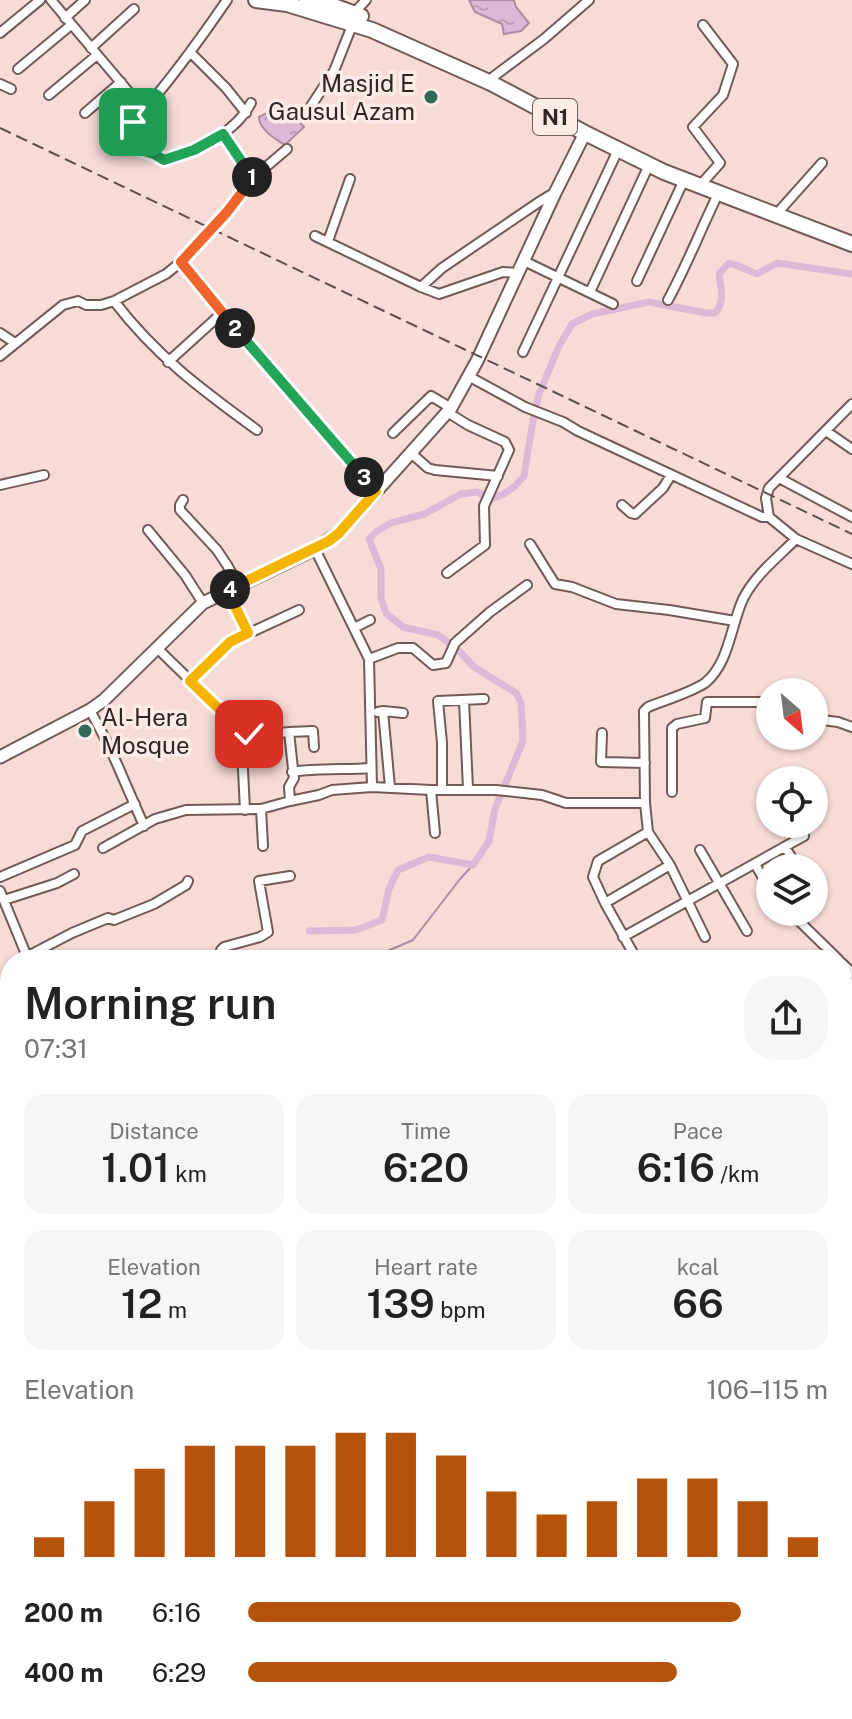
<!DOCTYPE html>
<meta charset="utf-8">
<style>
:root{--surface:#fff;--page:#f6f6f6;--text:#222;--muted:#767676;--accent:#b45309}
body{margin:0;font-family:"Public Sans",sans-serif;background:var(--page);color:var(--text);height:100vh;display:flex;flex-direction:column;font-size:30px;white-space:nowrap}
*{box-sizing:border-box;margin:0}
p{font-size:26px;color:var(--muted)}
.icon{flex:none;width:44px;height:44px;fill:none;stroke:currentColor;stroke-width:2;stroke-linecap:round;stroke-linejoin:round}
.map{position:relative;flex:1;overflow:hidden}
.drawer{position:absolute;left:0px;top:950px;width:852px;height:770px;display:flex;flex-direction:column;background:var(--surface);border-radius:32px 32px 0 0;box-shadow:0 2px 6px #0004}
.drawer>*{flex:none}
.needle{width:52px;rotate:152deg}
.buttons{position:absolute;left:756px;top:678px;display:grid;gap:16px}
.buttons a{display:grid;place-items:center;width:72px;height:72px;border-radius:50%;background:var(--surface);box-shadow:0 2px 6px #0004;font-size:40px}
.pin{position:absolute;display:grid;place-items:center;width:68px;height:68px;color:#fff;margin:-34px;border-radius:16px;box-shadow:0 4px 12px #0006}
.km{position:absolute;width:40px;height:40px;margin:-20px;border-radius:50%;background:#222;color:#fff;font-size:22px;line-height:40px;text-align:center}
.round{display:grid;place-items:center;flex:none;width:84px;height:84px;border-radius:32px;background:var(--page)}
.overview{display:flex;align-items:center;justify-content:space-between;height:136px;padding:0 24px}
h1{font-size:44px;font-weight:600;line-height:60px}
.figures{display:grid;grid-template-columns:repeat(3,1fr);gap:12px;height:136px;padding:8px 24px}
.figures div{display:grid;align-content:center;border-radius:20px;background:var(--page);text-align:center}
.figures b{font-size:40px;font-weight:600}
.figures small{font-size:22px;font-weight:400}
.figures p{font-size:22px}
.chart{height:224px;padding:16px 24px}
.chart p{display:flex;justify-content:space-between}
.chart svg{width:100%;height:144px;margin-top:8px;stroke:var(--accent);stroke-width:6}
ul{padding:0 24px;list-style:none;font-size:26px}
li{display:grid;grid-template-columns:128px 96px 1fr;align-items:center;height:60px}
li i{height:20px;border-radius:10px;background:var(--accent)}
.map>svg:first-child{display:block}
.forest{fill:url(#forest-firs)}
.water{fill:url(#water-ripples);stroke:#aa8da1;stroke-width:2}
.lines{fill:none;stroke-linecap:round;stroke-linejoin:round}
.stream{stroke:#aa8da1;stroke-width:2}
.canal{stroke:#deb9d7;stroke-width:7}
.street-casing{stroke:#725a56;stroke-width:12}
.secondary-casing{stroke:#725a56;stroke-width:15}
.highway-casing{stroke:#725a56;stroke-width:18}
.street{stroke:#fff;stroke-width:8}
.secondary{stroke:#fff;stroke-width:11}
.highway{stroke:#fff;stroke-width:14}
.rail{stroke:#5c4e4c;stroke-width:2;stroke-dasharray:12 6;stroke-linecap:butt}
.split-1-casing{stroke:#fff;stroke-width:16}
.split-2-casing{stroke:#fff;stroke-width:16}
.split-3-casing{stroke:#fff;stroke-width:16}
.split-4-casing{stroke:#fff;stroke-width:16}
.split-5-casing{stroke:#fff;stroke-width:16}
.split-1{stroke:#22a559;stroke-width:10}
.split-2{stroke:#f0652b;stroke-width:10}
.split-3{stroke:#22a559;stroke-width:10}
.split-4{stroke:#f5b400;stroke-width:10}
.split-5{stroke:#f5b400;stroke-width:10}
.poi-dot{fill:#316b55;stroke:#fdebe9;stroke-width:3}
.labels{text-anchor:middle;dominant-baseline:central;stroke-width:7;stroke-linejoin:round;paint-order:stroke}
.shield{fill:#fdebe9;stroke:#6d605e;stroke-width:2}
.shield-label{font-size:22px;font-weight:bold;fill:#2f2523}
.poi-label{font-size:24px;fill:#2f2523;stroke:#fdebe9;text-anchor:end}
</style>
<div class="map">
<svg width="852" height="1719" viewBox="0 0 852 1719">
<defs>
<pattern id="forest-firs" width="22" height="20" patternUnits="userSpaceOnUse" patternTransform="scale(2)"><rect width="22" height="20" fill="#ddcaa7"/><path d="M5 1l3.5 6h-7zM16 11l3.5 6h-7z" fill="#bead8f"/></pattern>
<pattern id="water-ripples" width="26" height="14" patternUnits="userSpaceOnUse" patternTransform="scale(2)"><rect width="26" height="14" fill="#deb9d7"/><path d="M2 4q2-2 4 0t4 0M15 11q2-2 4 0t4 0" fill="none" stroke="#bf9fb8"/></pattern>
</defs>
<rect width="100%" height="100%" fill="#f7dbd7"/>
<path class="forest" d="M852,1374V1719H354L358,1710H842V1377Z"/>
<path class="water" d="M469,0H514L516,7L529,23L521,31L504,34L502,24L475,12Z
M276,108L294,116L304,127L285,145C275,139 259,129 259,117Z"/>
<g class="lines">
<path class="stream" d="M375,960L376,956L413,940L460,879L473,865
M846,1705L852,1710"/>
<path class="canal" d="M309,931L356,930L382,920L389,889L398,870L429,857L473,865L489,841L495,809L523,741L521,703L516,693L474,667L460,652L445,640L438,635L403,627L386,613L381,598V569L369,539L377,531L391,523L424,514L461,494L477,492L491,499L504,494L515,486L524,476L534,414L539,394L559,346L572,324L592,314L649,302L706,313H715C725,303 721,287 719,274L729,263L738,266L757,274L777,263L852,274"/>
<g class="street-casing">
<path id="street" d="M51,0L144,110
M227,0C201,38 175,74 145,109C136,119 120,130 114,139C125,148 138,148 151,153C158,156 162,159 169,160C200,147 235,134 251,103
M354,13L366,0
M65,18L85,0
M703,25L733,64L723,95L693,127L720,163L704,181
M0,33L40,0
M91,48L134,9
M191,53L226,88L246,113
M18,69L71,25
M493,77L544,39L589,0
M0,84L11,89
M49,95L97,55
M311,106L334,71L353,23
M85,113L121,82
M223,134L253,178
M781,209L822,163
M315,236L421,287L439,294L503,272L518,273
M328,241L350,179
M524,261L613,304
M181,262L243,338L376,491
M637,281L684,180
M421,287L442,268L539,202L554,193
M590,292L649,165
M668,300C687,265 701,229 718,194
M114,301C156,356 202,390 257,430
M0,333L15,343
M523,352L618,150
M0,356L63,305L78,301L86,305H101L114,301L166,274L181,262L204,237L253,178L287,149
M168,362L222,313
M470,377L525,407L563,422L578,431L762,517H769L796,539L852,564
M826,431L852,449
M393,433L431,396L451,408
M411,453L428,468L435,470L498,476
M779,478L852,517
M0,485L44,475
M183,500L180,505V510L217,550L227,565L238,585
M622,505L631,513L635,514L663,488L671,475
M769,517L766,498L769,488L852,404
M148,530L185,575L203,603
M530,544L555,584L572,587L616,604L669,610L735,621
M315,549L369,659L372,787
M447,573L485,545L484,506L509,450L505,442L468,425L447,412
M227,590L248,633
M354,628L370,620
M157,648L241,730C256,738 273,733 289,732
M369,659L398,648H413L433,665L446,663L455,643L490,612L527,585
M190,681L230,642L299,610
M464,700L468,789
M90,710L110,748L144,826
M383,711L390,787
M378,712L383,711L403,713
M814,719L838,722L852,727
M241,730L245,810
M602,733L601,762L645,763
M314,747L313,731L289,732L294,778L289,787L290,801L319,795L332,790L372,787L431,790H496L542,795L566,803H645
M292,772C318,768 345,770 371,768
M442,789V743L438,701L484,699
M431,790L435,833
M672,792V728L677,724L705,718L707,702H770
M261,809L263,846
M648,832L598,861L593,877L605,903L670,865
M785,847L798,868
M103,848L155,819L186,810L261,809L290,801
M700,850L747,931
M755,864L770,890
M0,877L75,845L82,831L135,804
M0,891L28,959
M4,900L57,883L74,874
M605,903L637,960
M782,912L786,919L798,920L839,960
M623,937L804,836
M705,937L670,865L648,832L645,803L644,711L648,707C665,700 690,693 705,683C729,664 731,625 743,599C755,575 777,558 796,539
M26,957L72,933L108,918L114,920L154,904L186,885L188,881
M222,960L221,950L224,947L260,937L268,932L259,881L290,876
M842,963L852,973
M5,1003L10,1012
M842,1026L852,1019
M0,1070L10,1067
M842,1165L852,1159
M842,1205C852,1224 849,1252 842,1273
M0,1329L3,1328
M842,1339L852,1340
M0,1374L10,1369
M0,1418L10,1414
M0,1502L10,1511
M842,1502L852,1501
M0,1517L6,1521L0,1554
M0,1624L10,1634
M0,1660L10,1664
M452,1710L454,1719
M592,1710L597,1719
M33,1719L35,1710
M133,1719L136,1710
M168,1719L183,1710
M326,1719L331,1715L348,1712
M698,1719L707,1710"/>
</g>
<g class="secondary-casing">
<path id="secondary" d="M0,757L90,710L104,700L203,603L315,549L339,533L451,408L477,361L555,193L585,133
M0,1433L10,1458"/>
</g>
<g class="highway-casing">
<path id="highway" d="M256,0L287,4L372,30L491,83L585,133L664,172L852,244
M307,0L328,4L361,16"/>
</g>
<use href="#street" class="street"/>
<use href="#secondary" class="secondary"/>
<use href="#highway" class="highway"/>
<path class="rail" d="M0,128L852,534"/>
</g>
<g class="lines">
<g class="split-1-casing">
<path id="split-1" d="M133,122L115,135L114,139L116,142L154,154L164,160L194,150L223,134L252,177"/>
</g>
<g class="split-2-casing">
<path id="split-2" d="M235,328L181,262L227,212L253,178L252,177"/>
</g>
<g class="split-3-casing">
<path id="split-3" d="M235,328L364,477"/>
</g>
<g class="split-4-casing">
<path id="split-4" d="M230,589L329,541L339,533L376,491L364,477"/>
</g>
<g class="split-5-casing">
<path id="split-5" d="M230,589L227,590L248,633L230,642L190,681L241,730L249,734"/>
</g>
<use href="#split-1" class="split-1"/>
<use href="#split-2" class="split-2"/>
<use href="#split-3" class="split-3"/>
<use href="#split-4" class="split-4"/>
<use href="#split-5" class="split-5"/>
</g>
<g class="poi-dot">
<circle cx="431" cy="97" r="8"/>
<circle cx="85" cy="731" r="8"/>
</g>
<g class="labels">
<rect class="shield" x="533" y="99" width="44" height="36" rx="6"/>
<g class="shield-label">
<text x="555" y="117">N1</text>
</g>
<g class="poi-label">
<text x="415" y="83">Masjid E<tspan x="415" dy="28">Gausul Azam</tspan></text>
<text x="101" y="717" text-anchor="start">Al-Hera<tspan x="101" dy="28">Mosque</tspan></text>
</g>
</g>
</svg>
<div class="buttons">
<a><svg class="needle" viewBox="-14 -14 28 28"><path d="M0-13l5 13h-10z" fill="#e53935"/><path d="M0 13l5-13h-10z" fill="#767676"/></svg></a>
<a><svg class="icon" aria-label="locate" viewBox="0 0 24 24"><circle cx="12" cy="12" r="6"/><path d="M12 2v4M12 18v4M2 12h4M18 12h4"/></svg></a>
<a><svg class="icon" aria-label="layers" viewBox="0 0 24 24"><path d="M12 4l9 5-9 5-9-5zM3 14l9 5 9-5"/></svg></a>
</div>
<div class="pin" style="left:133px;top:122px;background:#1e9e55"><svg class="icon" aria-label="arrive" viewBox="0 0 24 24"><path d="M6 21V4h12l-3 4 3 4H6"/></svg></div>
<div class="pin" style="left:249px;top:734px;background:#d93025"><svg class="icon" aria-label="check" viewBox="0 0 24 24"><path d="M5 12l5 5 9-10"/></svg></div>
<b class="km" style="left:252px;top:177px">1</b>
<b class="km" style="left:235px;top:328px">2</b>
<b class="km" style="left:364px;top:477px">3</b>
<b class="km" style="left:230px;top:589px">4</b>
<section class="drawer">
<div class="overview"><div><h1>Morning run</h1><p>07:31</p></div><a class="round"><svg class="icon" aria-label="share" viewBox="0 0 24 24"><path d="M12 15V3M7 8l5-5 5 5M5 13v7h14v-7"/></svg></a></div>
<div class="figures">
<div><p>Distance</p><b>1.01<small> km</small></b></div>
<div><p>Time</p><b>6:20</b></div>
<div><p>Pace</p><b>6:16<small> /km</small></b></div>
</div>
<div class="figures">
<div><p>Elevation</p><b>12<small> m</small></b></div>
<div><p>Heart rate</p><b>139<small> bpm</small></b></div>
<div><p>kcal</p><b>66</b></div>
</div>
<div class="chart"><p><span>Elevation</span>106–115 m</p>
<svg viewBox="0 0 160 44" preserveAspectRatio="none"><path d="M5 44V38M15 44V27M25 44V17M35 44V10M45 44V10M55 44V10M65 44V6M75 44V6M85 44V13M95 44V24M105 44V31M115 44V27M125 44V20M135 44V20M145 44V27M155 44V38"/></svg>
</div>
<ul>
<li><b>200 m</b>6:16<i style="width:85%"></i></li>
<li><b>400 m</b>6:29<i style="width:74%"></i></li>
</ul>
</section>
</div>
